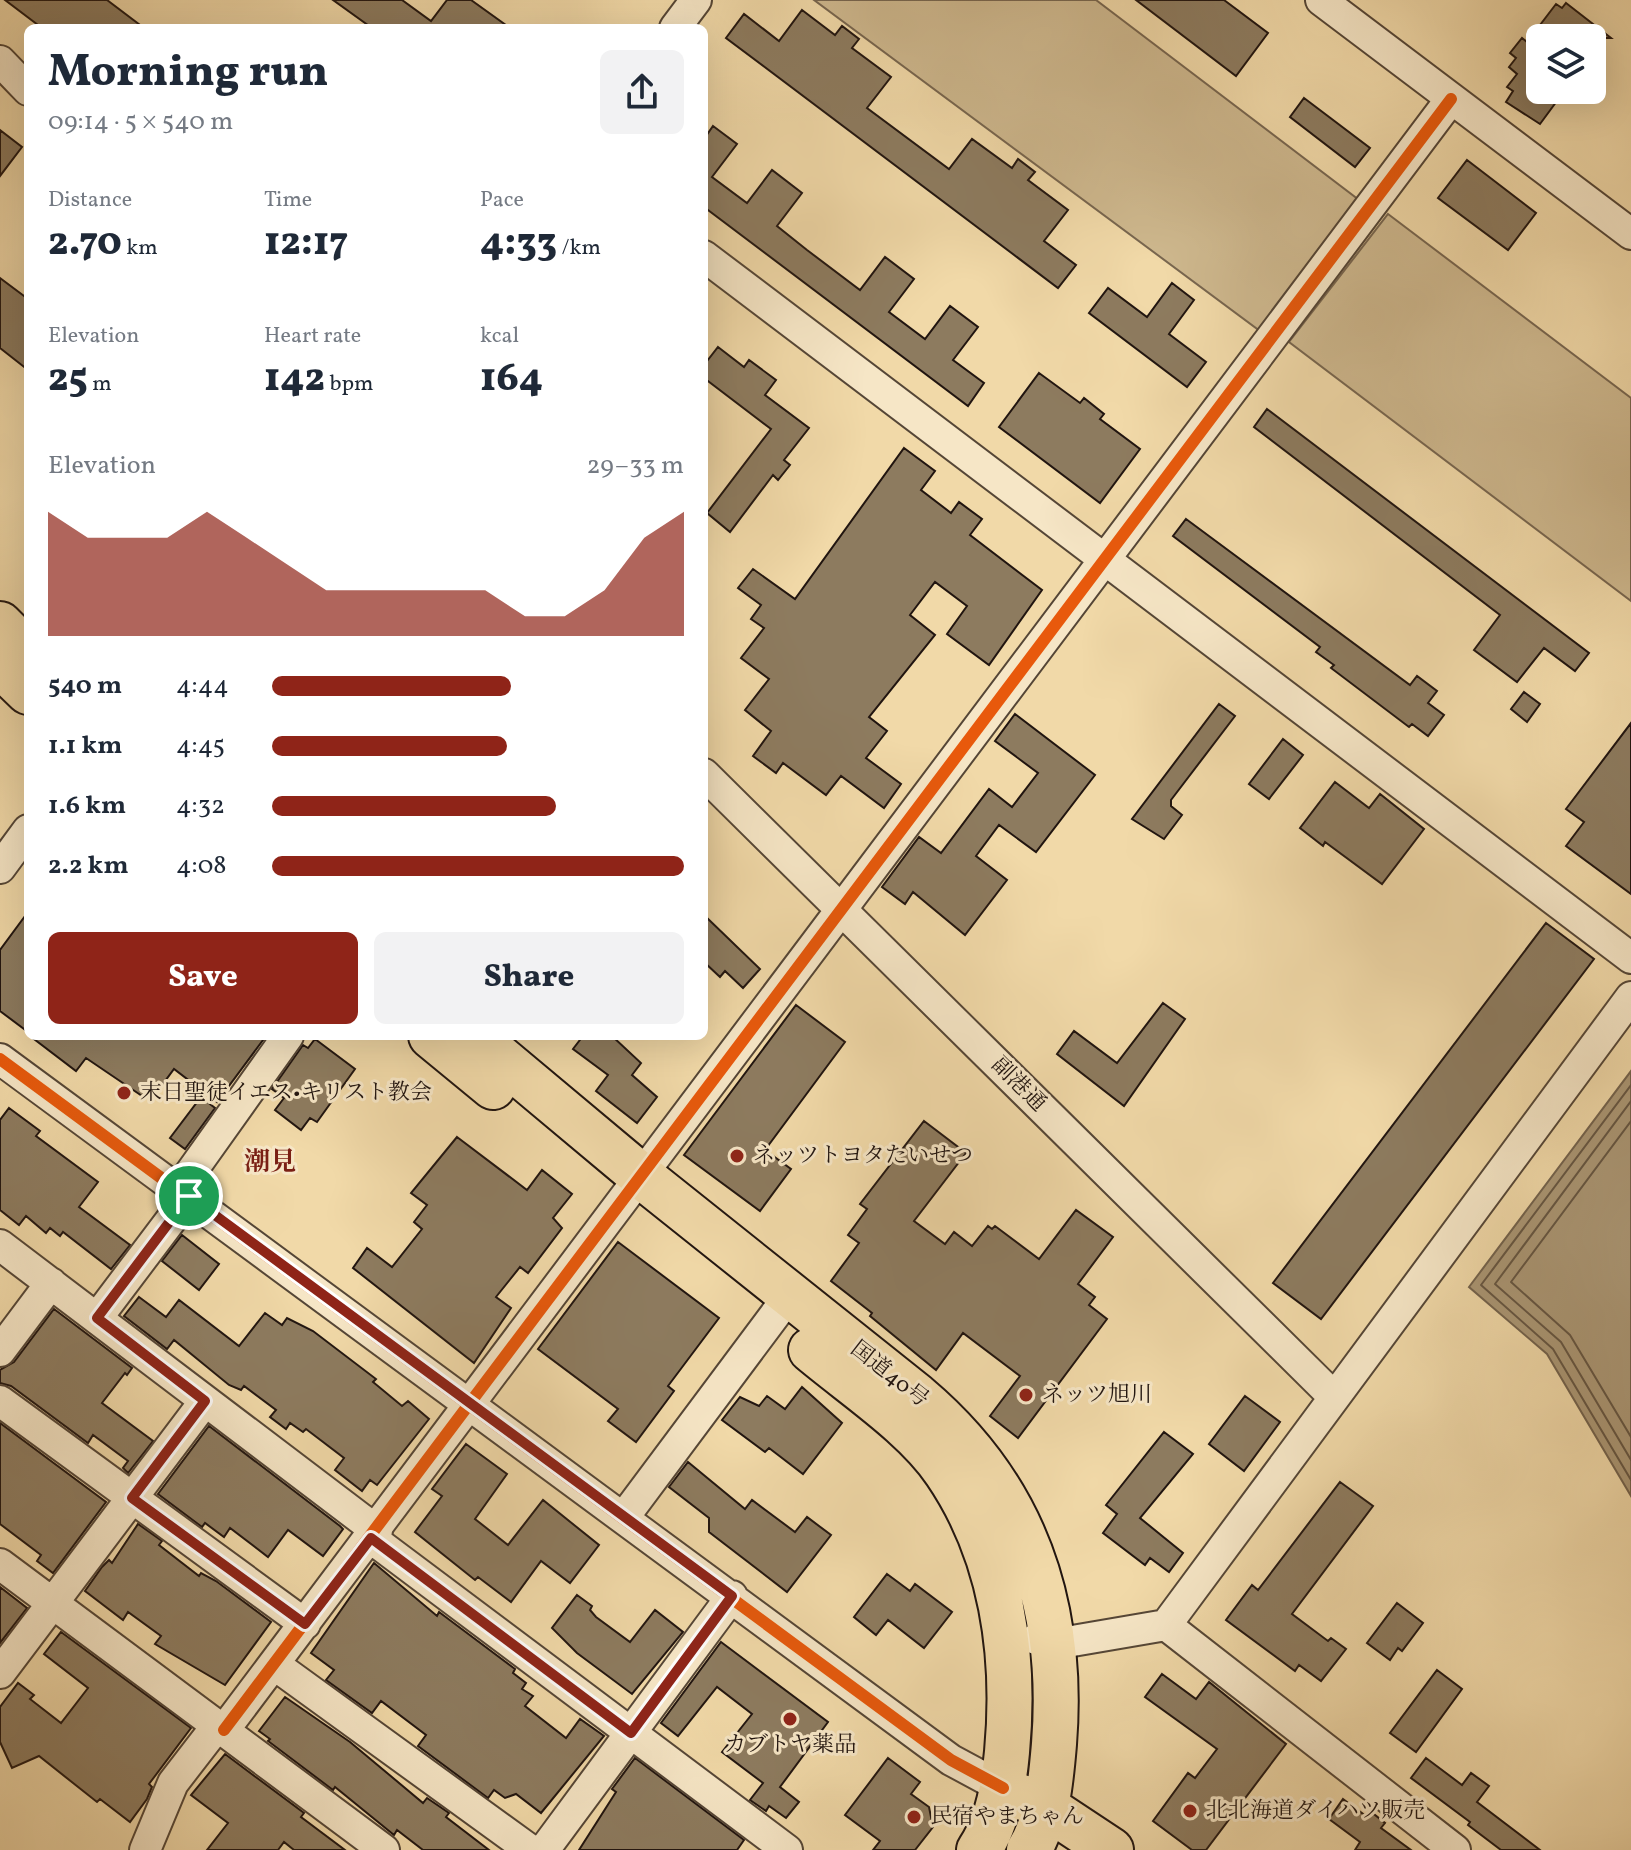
<!DOCTYPE html>
<meta charset="utf-8">
<style>
:root{--surface:#fff;--page:#f2f2f3;--text:#1f2937;--muted:#747a83;--accent:#8f2418}
body{margin:0;font-family:Vollkorn,"Noto Serif JP",serif;background:var(--page);color:var(--text);height:100vh;display:flex;flex-direction:column;font-size:30px;white-space:nowrap}
*{box-sizing:border-box;margin:0}
p{font-size:26px;color:var(--muted)}
.icon{flex:none;width:44px;height:44px;fill:none;stroke:currentColor;stroke-width:2;stroke-linecap:round;stroke-linejoin:round}
.map{position:relative;flex:1;overflow:hidden}
.details{position:absolute;left:24px;top:24px;width:684px;height:1016px;display:flex;flex-direction:column;background:var(--surface);border-radius:12px;box-shadow:0 8px 32px #0002}
.details>*{flex:none}
.buttons{position:absolute;left:1526px;top:24px;display:grid;gap:16px}
.buttons a{display:grid;place-items:center;width:80px;height:80px;border-radius:12px;background:var(--surface);box-shadow:0 8px 32px #0002;font-size:40px}
.pin{position:absolute;display:grid;place-items:center;width:68px;height:68px;color:#fff;margin:-34px;border:4px solid #fff;border-radius:50%;box-shadow:0 2px 8px #0007}
.round{display:grid;place-items:center;flex:none;width:84px;height:84px;border-radius:12px;background:var(--page)}
.summary{display:flex;align-items:center;justify-content:space-between;height:136px;padding:0 24px}
h1{font-size:44px;font-weight:800;line-height:60px}
.figures{display:grid;grid-template-columns:repeat(3,1fr);gap:12px;height:136px;padding:8px 24px}
.figures div{display:grid;align-content:center}
.figures b{font-size:40px;font-weight:800}
.figures small{font-size:22px;font-weight:400}
.figures p{font-size:22px}
.chart{height:224px;padding:16px 24px}
.chart p{display:flex;justify-content:space-between}
.chart svg{width:100%;height:144px;margin-top:8px;fill:var(--accent);opacity:.7}
.button{display:flex;gap:16px;margin-top:auto;padding:16px 24px}
.button a{flex:1;height:92px;border-radius:12px;background:var(--accent);color:#fff;font-size:32px;font-weight:800;line-height:92px;text-align:center}
.button a+a{background:var(--page);color:var(--text)}
ul{padding:0 24px;list-style:none;font-size:26px}
li{display:grid;grid-template-columns:128px 96px 1fr;align-items:center;height:60px}
li i{height:20px;border-radius:10px;background:var(--accent)}
.map>svg:first-child{display:block}
.green{fill:#ceb88e;stroke:#78664f;stroke-width:2}
.water{fill:#aa9674;stroke:#73624c;stroke-width:2}
.lines{fill:none;stroke-linecap:round;stroke-linejoin:round}
.shore{stroke:#665642;stroke-width:2}
.building{fill:#8d7b5f;stroke:#211510;stroke-width:2}
.minor-casing{stroke:#554636;stroke-width:34}
.highway-casing{stroke:#211510;stroke-width:48}
.minor{stroke:#f6e6c6;stroke-width:30}
.highway{stroke:#f1d9a8;stroke-width:44}
.cycleway-casing{stroke:#f6e6c6;stroke-width:17}
.cycleway{stroke:#e8590c;stroke-width:12}
.route-casing{stroke:#fff;stroke-width:16}
.route{stroke:#8f2418;stroke-width:10}
.poi-dot{fill:#8f2418;stroke:#f6e6c6;stroke-width:3}
.labels{text-anchor:middle;dominant-baseline:central;stroke-width:6;stroke-linejoin:round;paint-order:stroke}
.street-label{font-size:22px;fill:#211510;stroke:#f6e6c6}
.poi-label{font-size:22px;fill:#211510;stroke:#f6e6c6;text-anchor:start}
.quarter-label{font-size:26px;font-weight:bold;fill:#7a1f14;stroke:#f6e6c6}
</style>
<div class="map">
<svg width="1631" height="1850" viewBox="0 0 1631 1850">
<rect width="100%" height="100%" fill="#f1d9a8"/>
<filter id="stains"><feTurbulence type="fractalNoise" baseFrequency=".0025" numOctaves="4"/><feColorMatrix values="0 0 0 0 .2 0 0 0 0 .09 0 0 0 0 .02 0 0 0 .5 -.17"/></filter>
<radialGradient id="worn" r=".72"><stop offset=".6" stop-color="#630" stop-opacity="0"/><stop offset="1" stop-color="#630" stop-opacity=".3"/></radialGradient>
<path class="green" d="M814,0H1096L1359,200L1260,331Z
M1388,214L1631,398V601L1289,342Z"/>
<path class="water" d="M1631,1071V1496L1547,1354L1469,1287Z"/>
<g class="lines">
<path class="shore" d="M1631,1085L1481,1285L1553,1349L1631,1480
M1631,1101L1495,1284L1561,1342L1631,1460
M1631,1121L1511,1282L1570,1335L1631,1437"/>
</g>
<path class="building" d="M5,0H107L144,28H42Z
M333,0H402L431,21L447,0H471L510,28H372Z
M1136,0H1224L1268,33L1236,76Z
M1566,3L1611,38H1540V90H1565L1540,124L1506,102L1513,91L1507,87L1517,74L1509,67L1516,58L1510,53L1522,38L1527,42L1556,4L1562,8Z
M802,10L835,35L842,26L859,39L852,48L891,77L867,108L949,169L972,139L1012,168L1018,159L1035,172L1028,180L1068,210L1044,241L1076,265L1058,288L726,38L744,14L779,41Z
M1304,98L1370,148L1355,167L1290,117Z
M713,126L737,144L712,177L747,203L772,170L802,193L777,226L807,250L860,290L885,257L914,279L889,312L925,339L950,306L978,327L953,360L984,383L968,406L704,207V139Z
M0,130L22,147L0,176Z
M1467,160L1536,213L1508,250L1438,198Z
M0,278L28,299V370L0,348Z
M1172,283L1194,300L1169,334L1206,362L1187,387L1089,313L1108,288L1147,317Z
M718,347L744,367L749,360L776,380L765,395L809,428L784,460L790,465L778,480L773,475L730,532L707,513L771,429L704,378V365Z
M1039,373L1080,403L1084,398L1104,414L1100,419L1140,449L1100,503L999,427Z
M1267,409L1589,653L1575,671L1544,648L1517,682L1474,650L1500,615L1254,427Z
M904,448L935,471L921,490L951,513L959,502L982,519L970,535L1042,590L989,665L947,634L967,606L935,582L910,615L935,635L869,717L887,731L866,758L901,784L884,808L841,776L826,795L783,763L776,773L753,756L771,731L745,710L769,679L741,658L764,628L751,619L761,605L738,588L753,569L795,599Z
M1186,519L1410,685L1417,676L1437,691L1428,703L1444,715L1428,736L1412,724L1409,727L1331,668L1334,665L1316,652L1320,647L1173,536Z
M1524,692L1540,704L1527,722L1511,709Z
M1219,704L1235,716L1171,800V806L1182,815L1164,839L1132,819Z
M1015,714L1095,775L1036,852L999,825L976,856L1007,880L965,935L913,892L905,904L882,887L919,837L941,853L989,789L1012,807L1038,773L995,741Z
M1631,723V894L1566,846L1584,822L1566,809Z
M1283,739L1303,755L1269,799L1249,784Z
M1335,782L1369,808L1380,794L1424,829L1382,884L1325,842L1323,846L1300,828Z
M28,912V1032L0,1011V950Z
M704,915L760,969L743,988L725,971L720,977L704,962Z
M1546,923L1594,959L1321,1319L1273,1283Z
M1163,1003L1185,1019L1124,1106L1057,1054L1074,1031L1117,1063Z
M796,1005L845,1042L765,1150L791,1169L760,1211L684,1155Z
M30,1036H266L217,1102L174,1069L154,1096L145,1098L86,1058L76,1071Z
M583,1036H612L641,1063L632,1075L657,1097L637,1123L596,1091L608,1075L573,1049Z
M315,1039L355,1069L317,1122L310,1118L301,1130L275,1110L284,1098L272,1089L303,1045L308,1048Z
M201,1097L215,1108L185,1149L170,1138Z
M9,1108L40,1131L36,1136L98,1182L79,1207L130,1245L111,1269L63,1232L60,1236L50,1228L46,1233L26,1216L19,1225L0,1210V1120Z
M924,1121L966,1153L914,1221L945,1244L954,1232L972,1246L988,1226L992,1229L995,1226L1039,1259L1076,1210L1113,1237L1078,1284L1095,1297L1089,1305L1107,1319L1018,1438L990,1416L1020,1376L963,1333L936,1370L870,1316L872,1313L831,1281L859,1243L848,1235L867,1209L860,1204Z
M457,1137L527,1190L542,1170L572,1194L553,1218L562,1228L528,1273L520,1267L496,1297L511,1308L474,1363L353,1268L367,1248L392,1267L422,1229L414,1222L427,1205L411,1193Z
M182,1235L219,1264L199,1290L162,1261Z
M618,1242L719,1318L668,1386L674,1391L636,1442L608,1421L618,1409L538,1349Z
M139,1297L166,1317L179,1300L239,1346L265,1313L282,1325L287,1318L313,1331L376,1379L373,1382L402,1406L408,1401L429,1419L377,1485L370,1480L362,1491L335,1470L344,1458L306,1429L303,1432L290,1423L286,1429L270,1417L276,1410L244,1386L241,1390L229,1385L174,1340L167,1349L124,1316Z
M54,1309L132,1368L127,1375L125,1373L102,1403L153,1441L128,1473L123,1468L128,1461L93,1435L88,1443L11,1386L0,1383V1370L14,1362Z
M802,1387L842,1423L803,1474L769,1448L765,1452L722,1420L740,1397L759,1406L767,1396L785,1409Z
M1245,1396L1280,1422L1244,1471L1209,1444Z
M0,1423L106,1502L53,1573L37,1561L41,1555L0,1524Z
M209,1426L340,1526L343,1529L323,1556L288,1530L268,1557L230,1528L224,1537L205,1523L202,1527L158,1494Z
M1164,1432L1193,1454L1140,1518L1183,1553L1169,1572L1150,1558L1145,1565L1103,1533L1117,1514L1106,1505Z
M466,1444L507,1474L475,1519L508,1545L543,1500L599,1545L570,1583L541,1561L511,1602L478,1577L475,1580L415,1532L442,1496L432,1489Z
M688,1462L745,1509L752,1500L795,1532L807,1517L831,1535L787,1592L709,1532V1518L669,1487Z
M1340,1482L1373,1506L1292,1614L1328,1641L1331,1638L1346,1649L1321,1681L1299,1665L1295,1671L1226,1620L1252,1585L1258,1590Z
M138,1524L162,1541L159,1545L199,1576L201,1573L216,1581L271,1622L225,1685L155,1644L161,1636L128,1612L123,1620L85,1591L102,1567L109,1560L112,1563Z
M374,1563L437,1616L439,1612L515,1669L513,1673L526,1683L522,1689L533,1696L525,1706L566,1738L580,1719L604,1736L541,1813L516,1794L505,1798L494,1790L488,1798L418,1746L426,1735L381,1701L372,1713L326,1680L334,1670L311,1653Z
M887,1574L910,1591L915,1584L952,1612L924,1648L888,1620L876,1635L854,1617Z
M0,1587L27,1608L0,1643Z
M577,1595L592,1606L590,1610L596,1617L630,1642L655,1610L683,1632L632,1694L577,1653L552,1628Z
M1397,1603L1423,1623L1402,1651L1398,1648L1390,1660L1367,1643Z
M61,1632L191,1728L149,1784L152,1787L147,1799L130,1822L100,1799L97,1802L39,1756L12,1768L0,1742V1707L18,1683L34,1695L30,1699L61,1723L88,1688L44,1654Z
M721,1642L828,1722L780,1787L799,1802L786,1818L769,1806L766,1811L750,1800L763,1783L722,1752L752,1714L717,1687L678,1736L661,1723Z
M1437,1670L1462,1689L1416,1752L1390,1733Z
M1162,1674L1196,1699L1209,1682L1286,1744L1206,1850H1192L1153,1821L1188,1773L1195,1778L1217,1749L1145,1697Z
M285,1697L350,1742L423,1803L427,1798L449,1813L446,1817L489,1850H423L397,1830L394,1835L335,1787L333,1790L268,1741L270,1739L259,1731Z
M225,1754L304,1813L301,1817L345,1850H294L284,1842L278,1850H207L228,1823L191,1795Z
M635,1758L744,1840L737,1850H579L616,1792L612,1789Z
M888,1758L920,1782L911,1794L929,1807L933,1827L915,1850H873L880,1841L845,1815Z
M1426,1758L1462,1785L1471,1773L1489,1786L1477,1802L1540,1850H1501L1468,1825L1470,1822L1411,1778Z
M1343,1799L1366,1816L1370,1811L1385,1823L1381,1828L1411,1850H1355L1360,1842L1329,1819Z"/>
<g class="lines">
<g class="minor-casing">
<path id="minor" d="M1321,0L1631,234
M675,28L696,0
M0,61L28,90
M704,256L1631,958
M704,774L1333,1396
M0,868L28,830
M0,1059L951,1760L1003,1788
M179,1189L288,1036
M0,1245L377,1531
M97,1318L189,1196
M0,1351L51,1283
M0,1401L305,1624
M624,1517L789,1296
M371,1538L787,1850
M0,1564L384,1850
M1166,1625L1455,1850
M1036,1639L1055,1644L1166,1625L1631,997
M275,1665L530,1850
M0,1673L205,1401
M224,1730L1451,99
M145,1850L173,1783L217,1726
M544,1850L732,1596"/>
</g>
<g class="highway-casing">
<path id="highway" d="M0,624L28,652
M0,665L28,692
M431,1036L493,1087
M474,1036L640,1175L917,1396C1025,1487 1065,1605 1054,1744C1051,1779 1048,1819 1029,1850
M811,1350C855,1387 915,1426 946,1472C1002,1554 1016,1655 1007,1752C1004,1785 998,1822 979,1850
M1019,1796L1046,1807L1111,1850"/>
</g>
<use href="#minor" class="minor"/>
<use href="#highway" class="highway"/>
<g class="cycleway-casing">
<path id="cycleway" d="M0,1059L951,1760L1003,1788
M224,1730L1451,99"/>
</g>
<use href="#cycleway" class="cycleway"/>
</g>
<g class="lines">
<g class="route-casing">
<path id="route" d="M189,1196L732,1596L631,1733L371,1538L305,1624L132,1498L205,1401L97,1318Z"/>
</g>
<use href="#route" class="route"/>
</g>
<g class="poi-dot">
<circle cx="124" cy="1093" r="8"/>
<circle cx="737" cy="1156" r="8"/>
<circle cx="1026" cy="1395" r="8"/>
<circle cx="790" cy="1719" r="8"/>
<circle cx="1190" cy="1811" r="8"/>
<circle cx="914" cy="1817" r="8"/>
</g>
<g class="labels">
<g class="street-label">
<text transform="translate(1018 1085) rotate(45)">副港通</text>
<text transform="translate(889 1375) rotate(38)">国道40号</text>
</g>
<g class="poi-label">
<text x="140" y="1093">末日聖徒イエス•キリスト教会</text>
<text x="753" y="1156">ネッツトヨタたいせつ</text>
<text x="1042" y="1395">ネッツ旭川</text>
<text x="790" y="1745" text-anchor="middle">カブトヤ薬品</text>
<text x="1206" y="1811">北北海道ダイハツ販売</text>
<text x="930" y="1817">民宿やまちゃん</text>
</g>
<g class="quarter-label">
<text x="270" y="1163">潮見</text>
</g>
</g>
<rect width="100%" height="100%" filter="url(#stains)"/>
<rect width="100%" height="100%" fill="url(#worn)"/>
</svg>
<div class="buttons">
<a><svg class="icon" aria-label="layers" viewBox="0 0 24 24"><path d="M12 4l9 5-9 5-9-5zM3 14l9 5 9-5"/></svg></a>
</div>
<div class="pin" style="left:189px;top:1196px;background:#1e9e55"><svg class="icon" aria-label="arrive" viewBox="0 0 24 24"><path d="M6 21V4h12l-3 4 3 4H6"/></svg></div>
<section class="details">
<div class="summary"><div><h1>Morning run</h1><p>09:14 · 5 × 540 m</p></div><a class="round"><svg class="icon" aria-label="share" viewBox="0 0 24 24"><path d="M12 15V3M7 8l5-5 5 5M5 13v7h14v-7"/></svg></a></div>
<div class="figures">
<div><p>Distance</p><b>2.70<small> km</small></b></div>
<div><p>Time</p><b>12:17</b></div>
<div><p>Pace</p><b>4:33<small> /km</small></b></div>
</div>
<div class="figures">
<div><p>Elevation</p><b>25<small> m</small></b></div>
<div><p>Heart rate</p><b>142<small> bpm</small></b></div>
<div><p>kcal</p><b>164</b></div>
</div>
<div class="chart"><p><span>Elevation</span>29–33 m</p>
<svg viewBox="0 0 160 44" preserveAspectRatio="none"><path d="M0 44V6L10 14L20 14L30 14L40 6L50 14L60 22L70 30L80 30L90 30L100 30L110 30L120 38L130 38L140 30L150 14L160 6V44z"/></svg>
</div>
<ul>
<li><b>540 m</b>4:44<i style="width:58%"></i></li>
<li><b>1.1 km</b>4:45<i style="width:57%"></i></li>
<li><b>1.6 km</b>4:32<i style="width:69%"></i></li>
<li><b>2.2 km</b>4:08<i style="width:100%"></i></li>
</ul>
<div class="button"><a>Save</a><a>Share</a></div>
</section>
</div>
